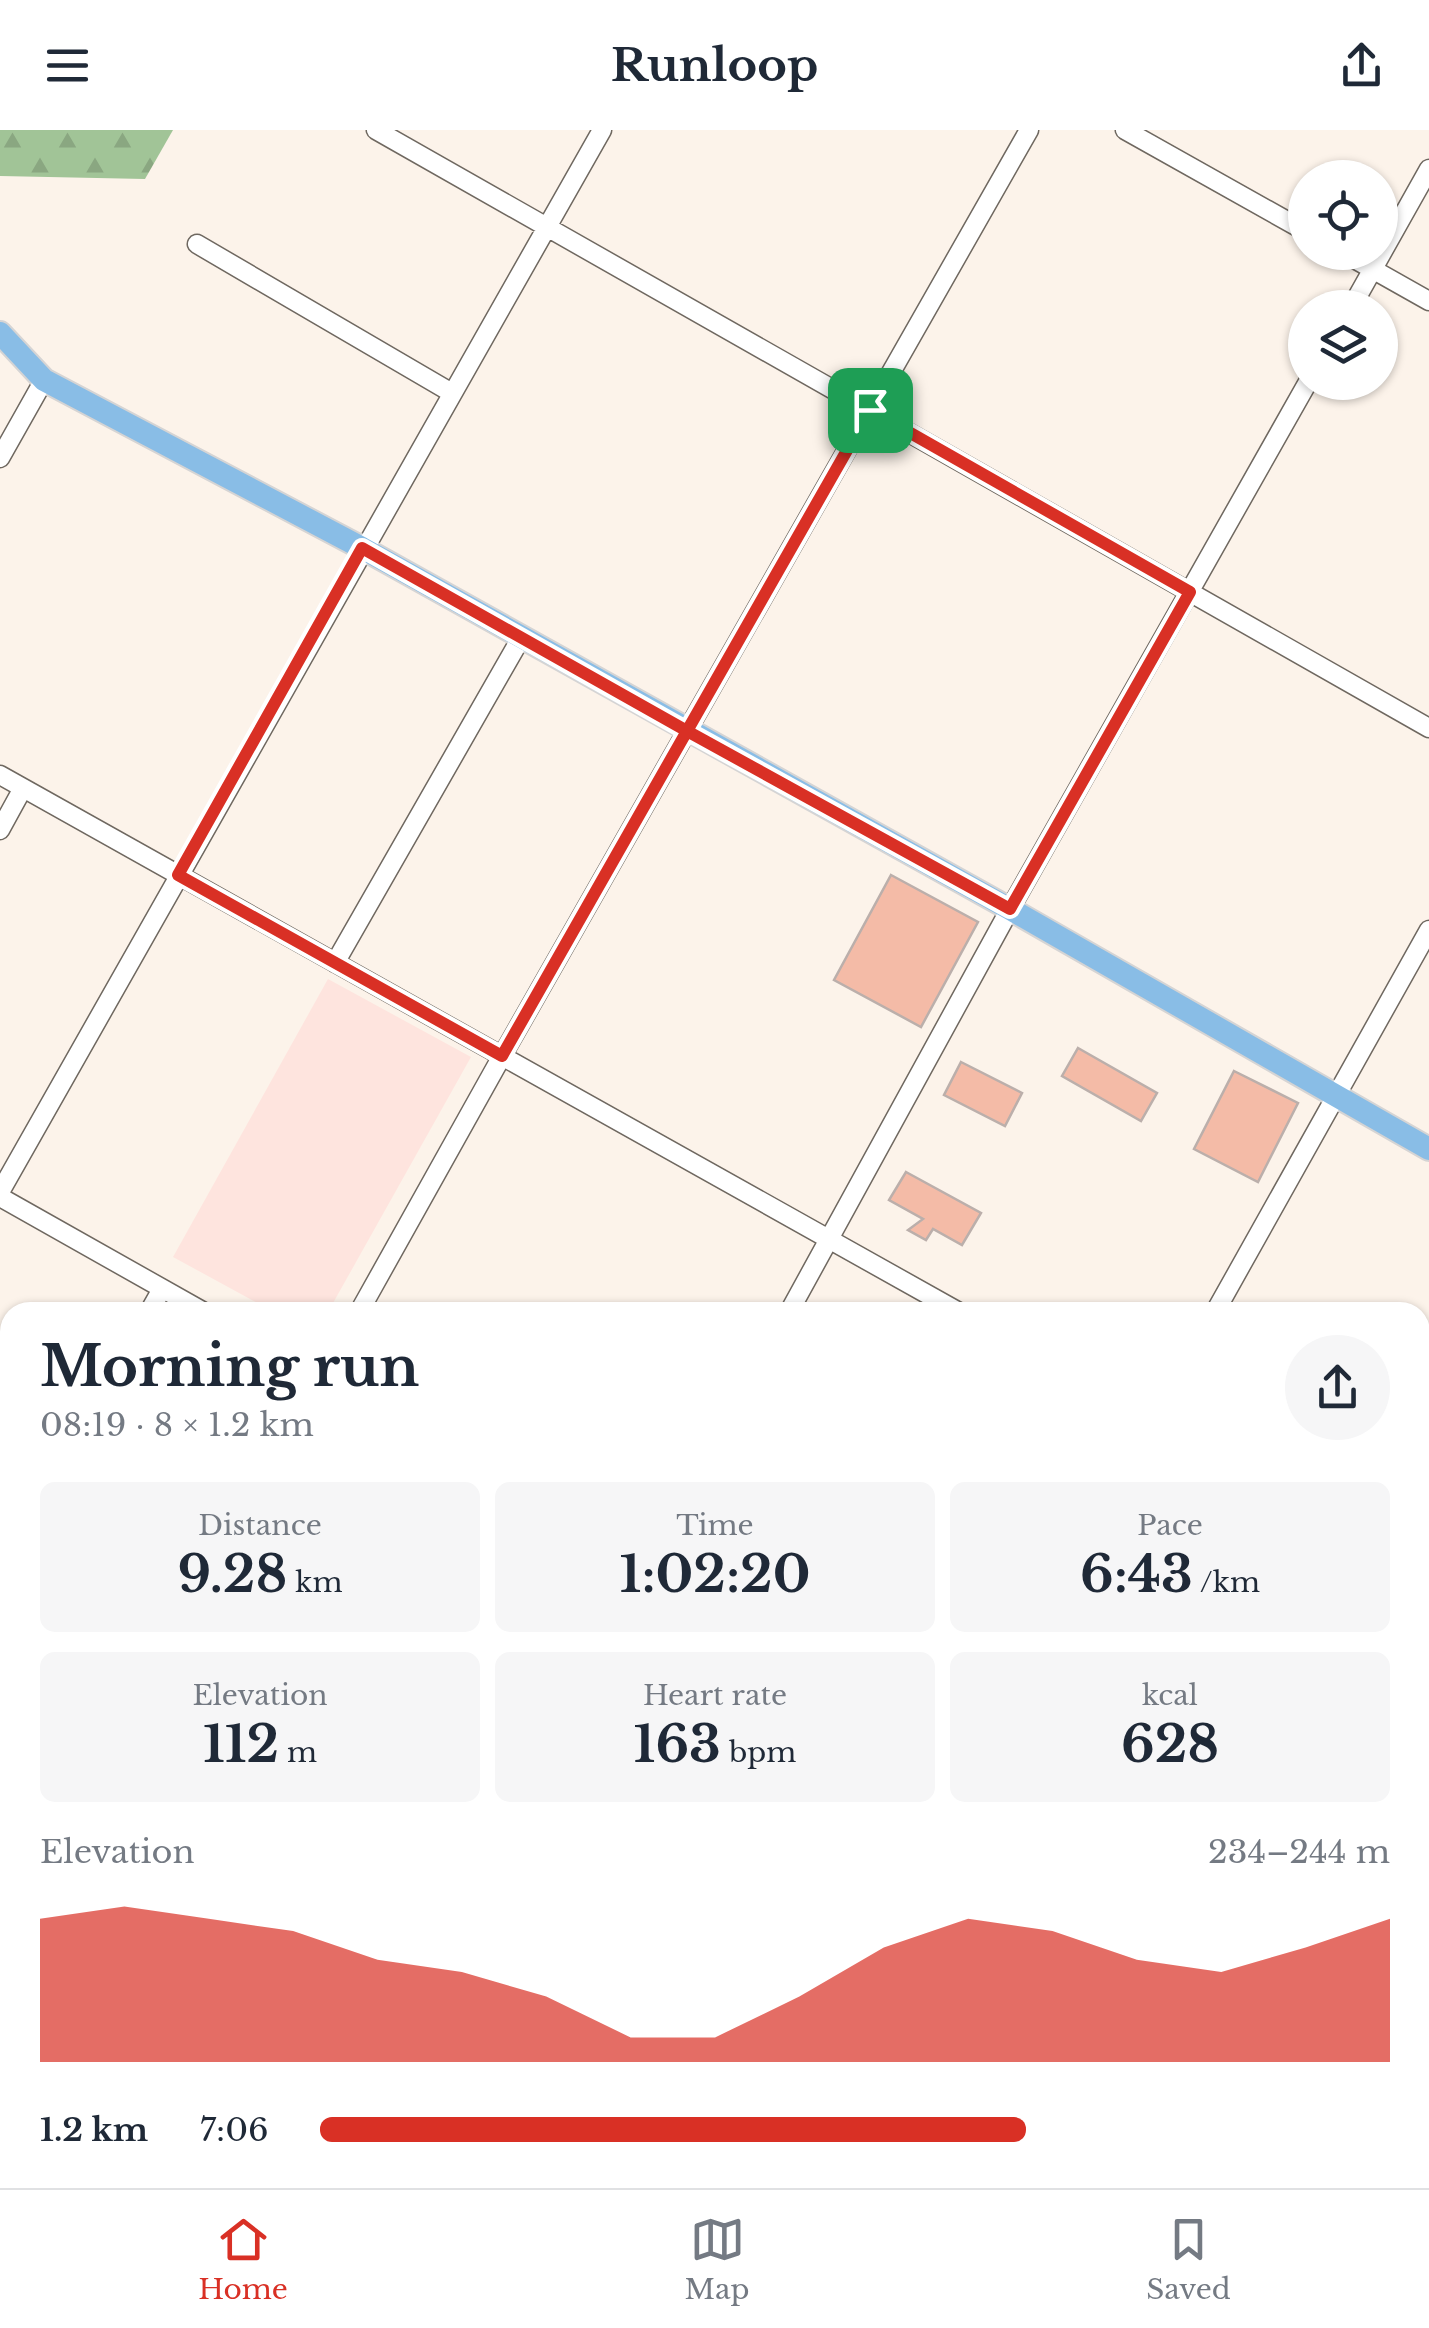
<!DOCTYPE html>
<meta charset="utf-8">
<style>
:root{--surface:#fff;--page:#f6f6f7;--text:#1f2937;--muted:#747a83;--line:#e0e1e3;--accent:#d93025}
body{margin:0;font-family:"Libre Baskerville",serif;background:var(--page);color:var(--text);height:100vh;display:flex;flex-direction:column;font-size:38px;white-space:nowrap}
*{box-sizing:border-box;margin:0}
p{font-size:32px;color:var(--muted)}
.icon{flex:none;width:55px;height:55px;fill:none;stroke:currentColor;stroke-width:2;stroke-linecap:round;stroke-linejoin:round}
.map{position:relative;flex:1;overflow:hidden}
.panel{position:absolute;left:0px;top:1172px;width:1430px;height:888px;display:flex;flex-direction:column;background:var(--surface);border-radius:30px 30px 0 0;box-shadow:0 2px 8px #0004}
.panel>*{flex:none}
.controls{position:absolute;left:1288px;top:30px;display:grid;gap:20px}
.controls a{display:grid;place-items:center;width:110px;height:110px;border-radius:50%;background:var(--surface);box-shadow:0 2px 8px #0004;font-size:50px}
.pin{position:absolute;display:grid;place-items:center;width:85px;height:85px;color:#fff;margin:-42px;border-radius:20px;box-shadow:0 5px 15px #0006}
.round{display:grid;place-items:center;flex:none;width:105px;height:105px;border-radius:52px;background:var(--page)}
.summary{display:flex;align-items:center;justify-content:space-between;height:170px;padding:0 40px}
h1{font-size:55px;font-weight:700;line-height:75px}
.metrics{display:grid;grid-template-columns:repeat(3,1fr);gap:15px;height:170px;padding:10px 40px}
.metrics div{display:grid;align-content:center;border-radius:15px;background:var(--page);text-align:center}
.metrics b{font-size:50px;font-weight:700}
.metrics small{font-size:28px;font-weight:400}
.metrics p{font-size:28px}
.chart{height:280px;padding:20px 40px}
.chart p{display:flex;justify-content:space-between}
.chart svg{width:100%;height:180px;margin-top:10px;fill:var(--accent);opacity:.7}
ul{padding:0 40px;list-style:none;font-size:32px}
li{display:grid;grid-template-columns:160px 120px 1fr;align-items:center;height:75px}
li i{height:25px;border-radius:12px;background:var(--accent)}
header{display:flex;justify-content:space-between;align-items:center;height:130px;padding:0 40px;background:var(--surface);font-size:45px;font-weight:700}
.dock{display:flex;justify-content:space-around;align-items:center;height:140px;border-top:2px solid var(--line);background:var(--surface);font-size:28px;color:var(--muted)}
.dock a{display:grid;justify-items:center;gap:5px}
.dock .selected{color:var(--accent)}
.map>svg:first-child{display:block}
.education{fill:#fee4de}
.forest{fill:url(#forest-firs)}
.building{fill:#f4bba7;stroke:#bbafab;stroke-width:2.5}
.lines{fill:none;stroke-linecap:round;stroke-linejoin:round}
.minor-casing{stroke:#6f6860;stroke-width:21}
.major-casing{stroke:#d5d4d4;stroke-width:26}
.minor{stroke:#fff;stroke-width:18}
.major{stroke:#89bde6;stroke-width:22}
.route-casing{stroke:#fff;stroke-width:20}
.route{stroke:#d93025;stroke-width:12}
</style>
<header><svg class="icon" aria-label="menu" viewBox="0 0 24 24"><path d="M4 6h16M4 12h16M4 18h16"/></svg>Runloop<svg class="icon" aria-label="share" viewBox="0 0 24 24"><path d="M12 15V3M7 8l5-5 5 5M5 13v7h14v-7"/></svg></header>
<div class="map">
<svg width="1429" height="2058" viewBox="0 0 1429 2058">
<defs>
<pattern id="forest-firs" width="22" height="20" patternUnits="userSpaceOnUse" patternTransform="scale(2.5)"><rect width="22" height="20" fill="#a1c497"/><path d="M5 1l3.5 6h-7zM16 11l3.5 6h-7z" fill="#8aa781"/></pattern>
</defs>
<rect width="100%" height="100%" fill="#fcf3ea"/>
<path class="education" d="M328,849L471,927L328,1182H274L173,1127Z"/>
<path class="forest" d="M0,0H173L145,49L0,46Z"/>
<path class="building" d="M891,745L978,792L921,897L834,850Z
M1078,918L1157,963L1141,991L1062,946Z
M961,932L1022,963L1005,996L944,965Z
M1234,941L1298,973L1258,1052L1194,1019Z
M906,1042L981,1083L962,1115L933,1099L926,1110L908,1100L923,1089L889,1070Z
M1429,1602V1797L1420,1792V1617Z
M1429,1927V2011L1420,2006V1945Z"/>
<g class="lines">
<g class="minor-casing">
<path id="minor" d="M376,0L1429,598
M1125,0L1305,101
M197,114L452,263
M1342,122L1429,171
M1351,178L1429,39
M0,328L44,250
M0,645L959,1182
M0,700L23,658
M335,833L521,508
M0,1062L602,0
M0,1067L204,1182
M149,1182L162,1159
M359,1182L502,926L1029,0
M789,1182L1010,779L1308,252
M1215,1182L1429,800
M1420,1441L1429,1446
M0,1453L10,1435
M0,1491L10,1496
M1420,1569L1429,1553
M0,1829L10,1811
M1420,1859L1429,1864
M990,2050L1004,2058
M134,2058L139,2050
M297,2058L302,2050
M716,2058L720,2050
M1144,2058L1149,2050"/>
</g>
<g class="major-casing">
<path id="major" d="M0,203L44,250L362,418L1010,779L1429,1019
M0,1919L10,1925
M235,2050L249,2058"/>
</g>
<use href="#minor" class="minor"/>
<use href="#major" class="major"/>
</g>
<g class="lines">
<g class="route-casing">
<path id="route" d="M870,280L687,601L362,418L178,745L502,926L687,601L1010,779L1190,462L870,280"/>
</g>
<use href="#route" class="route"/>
</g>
</svg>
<div class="controls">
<a><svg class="icon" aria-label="locate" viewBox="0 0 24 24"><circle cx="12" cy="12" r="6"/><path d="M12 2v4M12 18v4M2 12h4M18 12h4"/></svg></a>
<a><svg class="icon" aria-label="layers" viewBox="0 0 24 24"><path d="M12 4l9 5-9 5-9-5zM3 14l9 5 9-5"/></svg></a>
</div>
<div class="pin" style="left:870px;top:280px;background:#1e9e55"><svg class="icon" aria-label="arrive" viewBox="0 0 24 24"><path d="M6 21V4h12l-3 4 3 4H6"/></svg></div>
<section class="panel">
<div class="summary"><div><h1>Morning run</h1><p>08:19 · 8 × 1.2 km</p></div><a class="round"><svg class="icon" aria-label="share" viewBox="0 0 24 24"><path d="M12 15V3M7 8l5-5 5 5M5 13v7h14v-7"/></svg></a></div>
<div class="metrics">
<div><p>Distance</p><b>9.28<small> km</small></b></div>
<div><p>Time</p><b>1:02:20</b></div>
<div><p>Pace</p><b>6:43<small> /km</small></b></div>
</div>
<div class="metrics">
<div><p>Elevation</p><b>112<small> m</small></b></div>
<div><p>Heart rate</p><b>163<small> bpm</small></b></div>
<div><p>kcal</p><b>628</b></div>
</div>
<div class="chart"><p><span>Elevation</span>234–244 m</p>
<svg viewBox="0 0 160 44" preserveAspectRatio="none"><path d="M0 44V9L10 6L20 9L30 12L40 19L50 22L60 28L70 38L80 38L90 28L100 16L110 9L120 12L130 19L140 22L150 16L160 9V44z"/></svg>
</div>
<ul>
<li><b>1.2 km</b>7:06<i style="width:66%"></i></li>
</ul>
</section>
</div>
<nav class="dock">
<a class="selected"><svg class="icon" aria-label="home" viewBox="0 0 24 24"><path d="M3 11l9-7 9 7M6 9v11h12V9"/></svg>Home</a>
<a><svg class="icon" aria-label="map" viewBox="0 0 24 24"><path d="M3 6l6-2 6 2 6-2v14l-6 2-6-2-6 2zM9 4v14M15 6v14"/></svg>Map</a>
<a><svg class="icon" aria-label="saved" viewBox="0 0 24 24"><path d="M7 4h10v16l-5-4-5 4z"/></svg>Saved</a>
</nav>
